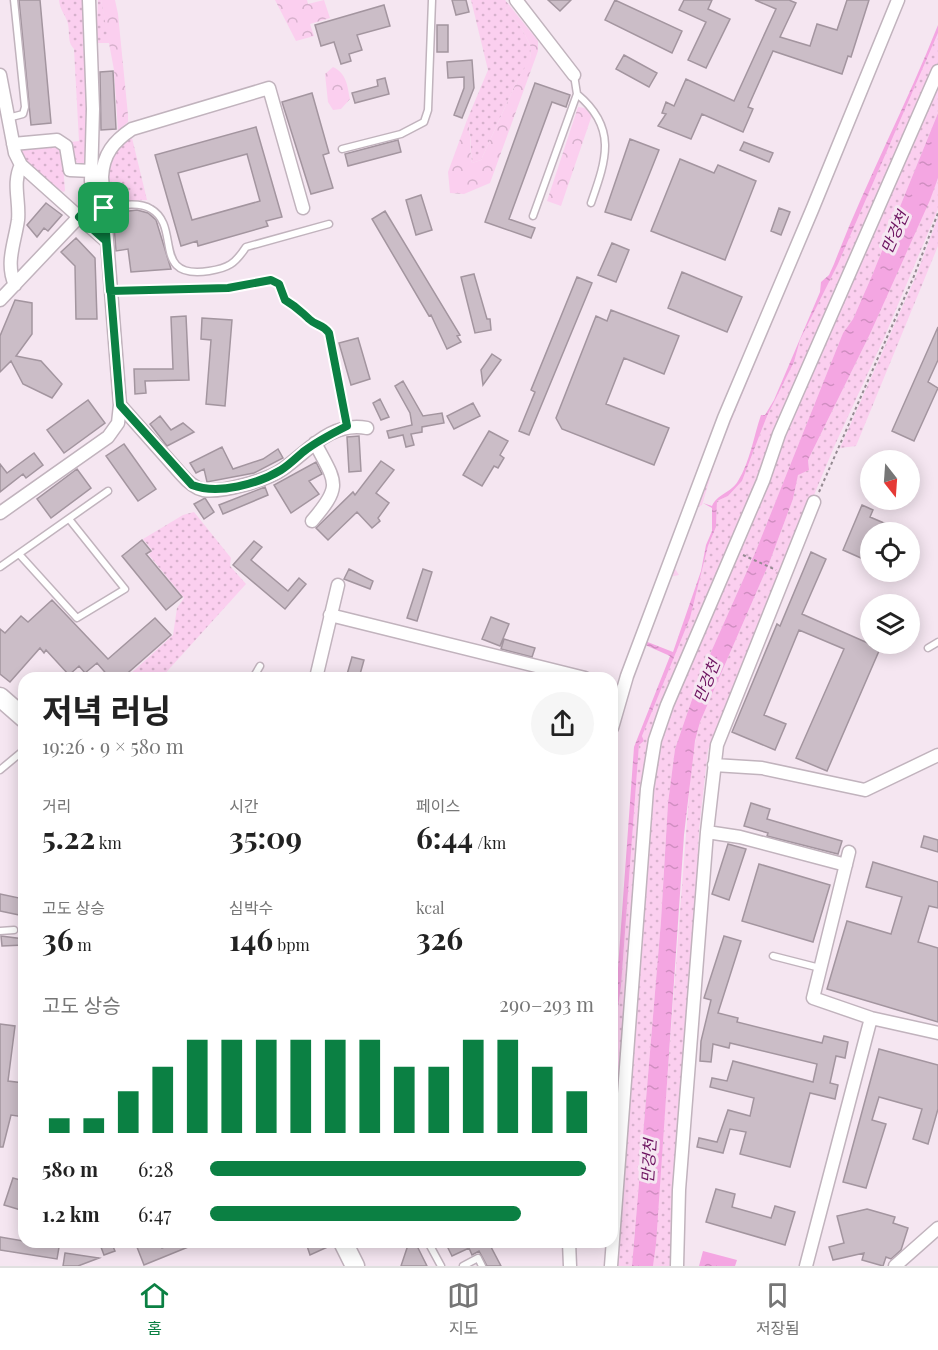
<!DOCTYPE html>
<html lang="ko">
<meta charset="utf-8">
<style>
:root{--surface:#fff;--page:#f6f6f6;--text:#222;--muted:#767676;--line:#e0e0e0;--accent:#0b8043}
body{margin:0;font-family:"Playfair Display","Noto Sans KR",serif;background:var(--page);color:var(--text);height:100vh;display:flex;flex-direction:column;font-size:22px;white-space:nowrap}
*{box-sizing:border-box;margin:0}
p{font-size:20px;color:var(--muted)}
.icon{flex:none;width:33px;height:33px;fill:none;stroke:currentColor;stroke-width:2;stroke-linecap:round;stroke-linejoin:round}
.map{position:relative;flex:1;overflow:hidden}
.panel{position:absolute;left:18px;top:672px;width:600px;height:576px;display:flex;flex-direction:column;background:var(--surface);border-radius:18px;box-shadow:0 3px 15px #0003}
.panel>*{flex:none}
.needle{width:39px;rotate:163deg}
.tools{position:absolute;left:860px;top:450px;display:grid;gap:12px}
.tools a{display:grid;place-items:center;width:60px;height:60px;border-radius:50%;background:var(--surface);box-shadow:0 3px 15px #0003;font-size:30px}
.pin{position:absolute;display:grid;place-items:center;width:51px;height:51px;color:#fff;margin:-26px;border-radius:12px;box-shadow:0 3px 9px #0006}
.round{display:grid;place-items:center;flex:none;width:63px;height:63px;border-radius:32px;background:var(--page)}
.head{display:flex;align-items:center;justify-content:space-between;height:102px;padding:0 24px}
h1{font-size:33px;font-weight:700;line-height:45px}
.metrics{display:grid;grid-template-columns:repeat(3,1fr);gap:9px;height:102px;padding:6px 24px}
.metrics div{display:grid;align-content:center}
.metrics b{font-size:30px;font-weight:700}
.metrics small{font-size:16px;font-weight:400}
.metrics p{font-size:16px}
.chart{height:168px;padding:12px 24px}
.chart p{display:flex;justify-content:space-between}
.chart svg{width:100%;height:108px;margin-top:6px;stroke:var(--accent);stroke-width:6}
ul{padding:0 24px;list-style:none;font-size:20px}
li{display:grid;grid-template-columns:96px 72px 1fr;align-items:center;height:45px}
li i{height:15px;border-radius:8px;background:var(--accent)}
.dock{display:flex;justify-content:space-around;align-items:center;height:84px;border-top:2px solid var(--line);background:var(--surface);font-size:16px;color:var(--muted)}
.dock a{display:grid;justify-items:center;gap:3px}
.dock .current{color:var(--accent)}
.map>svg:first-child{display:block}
.grass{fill:url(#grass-dots)}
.forest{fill:url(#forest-crowns)}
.water{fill:url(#water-ripples)}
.building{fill:#cbbdc7;stroke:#a3959f;stroke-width:1.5;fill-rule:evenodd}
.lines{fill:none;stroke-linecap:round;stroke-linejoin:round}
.lane-casing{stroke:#c1b3bd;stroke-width:9}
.street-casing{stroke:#c1b3bd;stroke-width:15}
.secondary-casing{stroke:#c1b3bd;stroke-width:21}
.path{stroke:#958a92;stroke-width:2;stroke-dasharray:3 3;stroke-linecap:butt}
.lane{stroke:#fff;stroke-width:6}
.street{stroke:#fff;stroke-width:12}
.secondary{stroke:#fff;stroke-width:18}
.route-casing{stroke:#fff;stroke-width:12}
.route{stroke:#0b8043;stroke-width:8}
.labels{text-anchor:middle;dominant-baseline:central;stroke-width:6;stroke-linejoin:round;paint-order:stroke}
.water-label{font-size:16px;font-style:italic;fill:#6c125f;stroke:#f5e6f1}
</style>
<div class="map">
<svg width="938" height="1266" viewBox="0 0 938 1266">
<defs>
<pattern id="grass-dots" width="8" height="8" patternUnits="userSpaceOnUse" patternTransform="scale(1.5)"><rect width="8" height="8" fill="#fbcfef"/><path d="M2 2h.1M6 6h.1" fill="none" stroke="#d6b1cc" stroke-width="1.8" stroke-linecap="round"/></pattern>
<pattern id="forest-crowns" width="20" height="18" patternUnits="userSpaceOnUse" patternTransform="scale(1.5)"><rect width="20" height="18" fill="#fbcfef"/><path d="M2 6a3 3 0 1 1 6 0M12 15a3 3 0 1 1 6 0" fill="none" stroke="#d6b1cc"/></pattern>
<pattern id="water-ripples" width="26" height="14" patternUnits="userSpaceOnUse" patternTransform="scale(1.5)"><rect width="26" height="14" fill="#f4a6e2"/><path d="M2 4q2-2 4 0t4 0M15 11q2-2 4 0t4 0" fill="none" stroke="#d08ec1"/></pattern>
</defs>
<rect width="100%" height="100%" fill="#f5e6f1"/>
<path class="grass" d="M59,0H83V43L88,101L87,164L72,162L71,142L79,141L74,49C67,42 70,33 68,24C66,15 60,11 59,0Z
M98,0H101L110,43H96Z
M471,0H505L510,6L505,8L522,29L531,47L530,60L517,81L481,160L472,163C470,148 472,134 467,120L488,70Z
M900,0H903L887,45L717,455L702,505L698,507L675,562L674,567L679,575L669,577L628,688L612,748L614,730L629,676L672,562L696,509L715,449Z
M938,33V68L654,740L612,1219V1051L621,986L639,745L644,741L642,736L690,618L708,546L716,527L717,501L728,496L742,481L767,416L794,362L800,340L838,264Z
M938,73V113L871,278L853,319L843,333L755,553L699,679L675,749L668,803L661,921L632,1266H613L649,789L668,705Z
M132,138L147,200L111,202C103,177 108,151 132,138Z
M55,145L62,149L65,191L63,192L25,163L22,151L27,147Z
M938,178V209L884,338L834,447L708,750L699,830L696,910L671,1244L674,1266H653L692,755L700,722L770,561L793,499L798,474L809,470L808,460L870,334Z
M938,217V246L856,446L840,448L916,276Z
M194,512L231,558L230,566L246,584L161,678H126L173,635L177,608L184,598L149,555L152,550L143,539L183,515Z"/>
<path class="forest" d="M101,0H115L118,14L128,115V122L118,131L114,70Z
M275,0H307L308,4L324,0L330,18L310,24L314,36L296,41Z
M510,6L538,41V51L490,183L464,194L450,193L448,172L467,120C472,134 469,148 472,163L481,160L517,81L530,59L531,47L522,29L505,8Z
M333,67C347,74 347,85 350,99L341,109L333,110L328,102L325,74Z
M578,107L585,108L592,115L561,206L547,201Z"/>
<path class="water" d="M938,25V33L838,264L800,340L794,362L767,416L742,481L728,496L717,501L716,527L708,546L690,618L642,736L644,741L639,745L621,986L612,1051L634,747L670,656L643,644L645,641L673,652L701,571L706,545L712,531V508L703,503L712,506C717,494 731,493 738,481C750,462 754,435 761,415H765L774,400L820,292L821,282L829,275L834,264C865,183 906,106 938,25Z
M938,113V178L930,200L870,334L808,460L809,470L798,475L793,499L770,561L700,722L695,741L684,835L656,1244L653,1266H632L661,921L668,803L675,749L699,679L755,553L843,333L853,319L871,278Z
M703,1251L737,1260L735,1266H699Z"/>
<path class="building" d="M19,0H40L51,123L31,125Z
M452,0H466L469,12L456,15Z
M548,0H571L560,11Z
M615,0L682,31L672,53L605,20Z
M684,0H712L708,9L730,19L706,68L688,60L706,22L679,10Z
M755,0H789L796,3L780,37L810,46L817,24L837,30L847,0H869L851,57L848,56L842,74L773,51L748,107L753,109L743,132L702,114L691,139L658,126L666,114L662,113L666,102L674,106L686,79L734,101L776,9Z
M384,5L390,26L357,35L362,50L349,54L351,61L341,64L334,42L321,46L315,25Z
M437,25H448V52H437Z
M624,55L657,73L649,87L616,69Z
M472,60L474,88L462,118L454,115L464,88V77L448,78L447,62Z
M113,71L116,129L101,130L100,72Z
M385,78L389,94L355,103L352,93L378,86L377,80Z
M535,83L570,95L566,107L552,102L509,219L535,228L531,238L485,222Z
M312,93L329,153L323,155L333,188L311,194L282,102Z
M256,127L282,217L266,221L268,226L198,246L197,241L181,246L155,155ZM247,154L260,201L192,220L178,173Z
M630,139L659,150L631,220L605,212Z
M398,140L401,152L348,166L345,154Z
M744,142L773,153L769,162L740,150Z
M680,159L714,173L718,165L756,181L725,260L651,231Z
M421,195L432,230L416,235L406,200Z
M46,203L62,215L48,231L44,228L37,237L27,225Z
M779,208L790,212L781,235L771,231Z
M137,210L148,213L156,220L171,269L131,272L128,249L116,251L113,213Z
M385,211L460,335L457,336L461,342L447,349L431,315L429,316L372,219Z
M76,238L95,258L97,319H76L75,266L61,252Z
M612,243L629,250L616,282L598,275Z
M682,272L742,297L727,332L668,308Z
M474,274L487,319H490L491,330L475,333L461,277Z
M577,277L592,283L529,435L519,431L535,392L531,390Z
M15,300L32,303V334L16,356L41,361L62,384L52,398L23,384L11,361L0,372V336Z
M611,310L679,336L664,374L624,358L606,404L669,428L654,465L562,429L556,418L596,316L607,321Z
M186,316L189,380L145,381L146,393L135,394L134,369H173L171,317Z
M202,318L232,320L225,406L206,404L211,340L201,339Z
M938,327V360L928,382L938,388L914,441L892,431Z
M358,338L370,379L351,385L339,343Z
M492,354L501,360L483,385L481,370Z
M403,381L423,416L442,413L444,423L422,427V432L411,434L414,445L406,447L403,435L389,438L387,431L412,425L410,413L395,386Z
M380,399L389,417L381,420L373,403Z
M88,400L105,423L64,453L47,430Z
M473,403L480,416L454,429L447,416Z
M160,416L171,430L183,423L194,432L167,446L150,424Z
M489,431L508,441L500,455L504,458L498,468L494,466L482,486L463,475Z
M359,436L361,471L349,472L347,437Z
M124,444L156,489L138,501L106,456Z
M222,447L233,469L263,459L278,449L283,458L254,473L207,482L204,469L196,473L190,463Z
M34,453L43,465L26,478L23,474L0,492V464L7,473Z
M381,461L394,470L376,493L389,503L378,518L380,521L372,528L357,512L328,540L316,528L353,492L355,495Z
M316,462L322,474L309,481L319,494L291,513L274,485Z
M77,469L91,488L51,518L37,499Z
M265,487L268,495L223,514L219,505Z
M205,498L214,512L204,519L194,504Z
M862,505L873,510L870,517L905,532H870V562L843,550Z
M142,540L151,551L146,554L182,597L166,610L122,556Z
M254,541L262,547L251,560L288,591L299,578L306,584L285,609L233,565Z
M811,552L826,559L802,614L870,644H882L827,771L796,758L844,649L799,630L764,715L786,724L775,750L732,732L777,624L780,626Z
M349,569L373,581L370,589L344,579Z
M423,569L432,572L417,621L407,618Z
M52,600L108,659L155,618L171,635L122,678H110L97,663L85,673L79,666L69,675L46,650L44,653L40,648L10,682L0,674V629L5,633L21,616L28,622Z
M491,617L509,624L500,646L482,639Z
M504,639L535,648L532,657L501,649Z
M352,657L364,660L359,678H346Z
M751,803L770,809L767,819L842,841L838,854L767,836L768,833L744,826Z
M924,836L938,840V852L921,847Z
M728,844L746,849L729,900L712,894Z
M873,862L938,882V908L929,906L918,942L938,948V1022L827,989L847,921L891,934L902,897L866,887Z
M759,864L830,885L813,942L742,921Z
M0,894L24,899V916L0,911Z
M1,936L24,939V945L2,946Z
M724,936L741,941L718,1013L738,1018L737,1022L822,1043L824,1036L848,1042L845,1058L836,1056L830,1083L838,1085L835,1099L810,1093L790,1167L740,1154L746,1132L730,1129L723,1153L697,1147L699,1138L717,1142L728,1110L750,1116L754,1098L710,1087L712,1078L727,1081L733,1061L813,1082L817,1064L730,1043L729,1048L713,1044L711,1062L700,1061L701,1041L711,1000L704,998Z
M0,1024L15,1026L8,1081L24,1083V1117L11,1115L3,1147H0Z
M879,1049L938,1065V1109L928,1144L913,1139L922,1109L879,1097L872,1120L886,1124L866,1188L843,1182Z
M13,1178L24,1181V1211L4,1205Z
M716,1189L735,1194L732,1207L771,1218L775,1206L795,1212L785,1245L706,1222Z
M867,1209L895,1217L893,1223L908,1228L901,1250L891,1259L886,1257L883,1266L862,1260L864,1253L833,1260L829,1247L844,1243L837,1216Z
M0,1237L59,1247L57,1259L0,1250Z
M99,1242H111L115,1251L104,1255Z
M135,1242H160L162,1248L177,1242L198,1243L144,1265Z
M317,1242H332V1245L310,1255L307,1246Z
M409,1242H415L427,1266H401Z
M445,1242H496L490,1245L501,1266H487L479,1251L472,1255L469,1248L452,1256Z
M65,1253L99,1258L78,1266H63Z"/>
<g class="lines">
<g class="lane-casing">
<path id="lane" d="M577,94C618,128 606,160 591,203
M8,118L23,114L25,107L14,0
M342,149L401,134L424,122L428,110L432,0
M104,208C118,206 138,201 151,209C182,227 150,280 209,271C228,268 235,264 246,247L329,224
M533,216L577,94L574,75
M111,290L227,288L271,280L279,284L285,300C297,307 299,309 309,319C317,327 322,322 329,333L347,426
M19,554L77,618L125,589L69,519
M0,567L108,491
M928,648L938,642
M253,678L260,666
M0,770L24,750
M0,931L14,930
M773,956L820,968
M428,1242L441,1266
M463,1266L478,1258L482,1266"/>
</g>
<g class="street-casing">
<path id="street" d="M89,0L93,109L91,181L95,200L104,208
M516,0L574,75
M0,75L15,153L21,165L106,241
M13,144L57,140L66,146L70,170L92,171
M15,285C5,263 15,242 18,220C20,201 12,183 21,165
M0,300L95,200
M120,405L181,474C187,481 194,488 203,490C222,493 268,480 283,469C309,450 332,421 367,428
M0,513L108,437L118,423L120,405L102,177C103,154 114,141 132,129L269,88L303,208
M312,521C343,485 336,483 315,443
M330,615L585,678
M316,678L338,585
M612,728L627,676L724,418L812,210L898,0
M714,765L762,768L865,790L938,755
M707,832L740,837L846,865
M849,852L813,998L871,1018L938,1033
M569,1242L570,1266
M611,1266L647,789L655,740L667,705L763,481L779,434L938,71
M677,1266L679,1190L707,832L717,745L814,502
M806,1266L871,1018
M895,1266L938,1228"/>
</g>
<g class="secondary-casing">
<path id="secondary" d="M0,697L24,718
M343,1242L355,1266"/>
</g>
<path class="path" d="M819,492L914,276L938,213
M743,555L776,570"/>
<use href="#lane" class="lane"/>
<use href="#street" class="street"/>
<use href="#secondary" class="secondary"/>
</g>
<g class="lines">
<g class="route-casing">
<path id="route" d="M104,208L120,405L192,485C218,495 258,484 281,470C289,465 296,458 303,452C317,441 331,434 347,426L329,333C323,324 316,326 309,319C299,310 297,307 285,300L279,284L271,280L228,288L110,291L106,241L79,217L95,200L104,208"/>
</g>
<use href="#route" class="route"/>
</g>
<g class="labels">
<g class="water-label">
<text transform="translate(894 232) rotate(-66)">만겅천</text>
<text transform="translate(706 681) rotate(-68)">만겅천</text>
<text transform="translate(648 1161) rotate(-86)">만겅천</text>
</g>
</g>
</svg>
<div class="tools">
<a><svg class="needle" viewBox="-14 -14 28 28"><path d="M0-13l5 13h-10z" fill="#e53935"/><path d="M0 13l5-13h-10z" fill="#767676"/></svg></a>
<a><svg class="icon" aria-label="locate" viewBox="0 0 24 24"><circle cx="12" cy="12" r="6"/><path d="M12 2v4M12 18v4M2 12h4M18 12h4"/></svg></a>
<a><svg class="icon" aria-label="layers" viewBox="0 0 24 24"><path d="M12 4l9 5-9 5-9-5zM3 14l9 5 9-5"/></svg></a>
</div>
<div class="pin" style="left:104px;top:208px;background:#1e9e55"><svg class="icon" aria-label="arrive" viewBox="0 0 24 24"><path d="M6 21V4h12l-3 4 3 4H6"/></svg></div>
<section class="panel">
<div class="head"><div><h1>저녁 러닝</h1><p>19:26 · 9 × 580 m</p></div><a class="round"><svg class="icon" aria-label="share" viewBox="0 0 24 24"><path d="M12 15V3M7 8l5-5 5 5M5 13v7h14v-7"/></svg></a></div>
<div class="metrics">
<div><p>거리</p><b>5.22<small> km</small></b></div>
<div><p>시간</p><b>35:09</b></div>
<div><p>페이스</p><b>6:44<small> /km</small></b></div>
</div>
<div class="metrics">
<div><p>고도 상승</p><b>36<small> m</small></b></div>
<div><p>심박수</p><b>146<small> bpm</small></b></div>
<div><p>kcal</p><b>326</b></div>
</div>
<div class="chart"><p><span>고도 상승</span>290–293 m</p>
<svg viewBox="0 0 160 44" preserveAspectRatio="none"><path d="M5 44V38M15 44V38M25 44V27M35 44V17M45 44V6M55 44V6M65 44V6M75 44V6M85 44V6M95 44V6M105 44V17M115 44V17M125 44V6M135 44V6M145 44V17M155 44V27"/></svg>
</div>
<ul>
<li><b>580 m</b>6:28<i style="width:98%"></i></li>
<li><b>1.2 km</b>6:47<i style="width:81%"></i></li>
</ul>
</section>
</div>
<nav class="dock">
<a class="current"><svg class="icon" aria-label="home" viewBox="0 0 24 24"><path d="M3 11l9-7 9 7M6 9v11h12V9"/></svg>홈</a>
<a><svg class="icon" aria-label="map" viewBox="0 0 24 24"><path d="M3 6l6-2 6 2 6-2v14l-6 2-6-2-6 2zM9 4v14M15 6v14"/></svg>지도</a>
<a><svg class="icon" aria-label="saved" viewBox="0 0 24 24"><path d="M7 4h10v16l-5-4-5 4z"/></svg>저장됨</a>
</nav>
